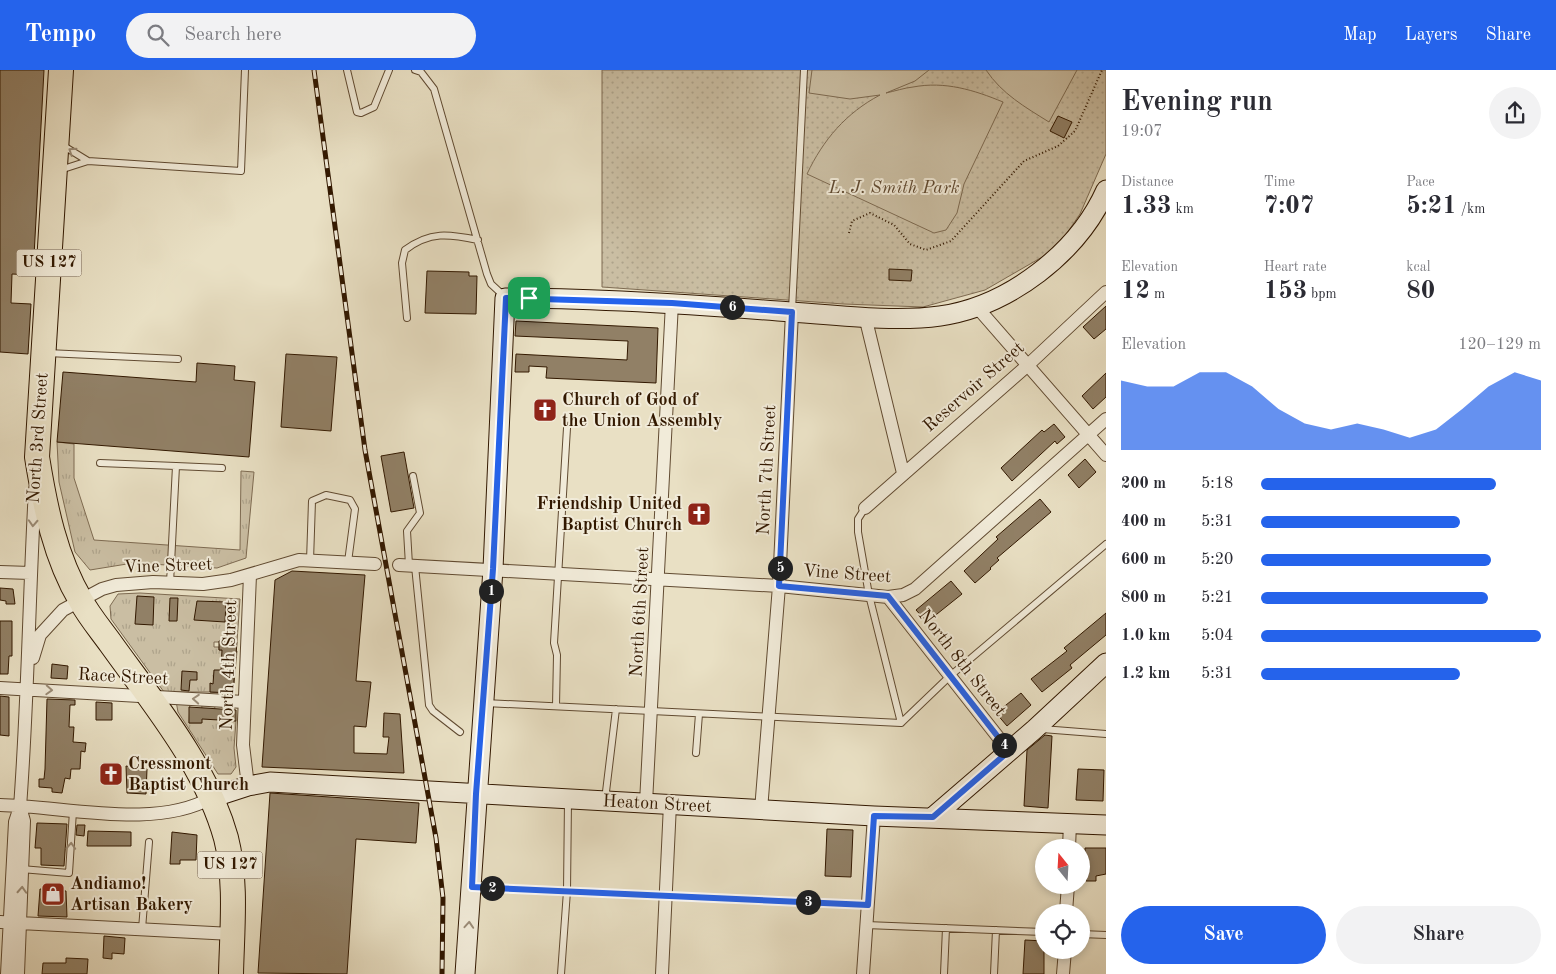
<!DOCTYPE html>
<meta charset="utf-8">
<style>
:root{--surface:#fff;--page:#f2f2f3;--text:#2b2b33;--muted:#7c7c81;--accent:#2563eb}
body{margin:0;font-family:"Old Standard TT",serif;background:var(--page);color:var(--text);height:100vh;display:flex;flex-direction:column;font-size:19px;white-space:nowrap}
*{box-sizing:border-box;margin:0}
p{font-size:16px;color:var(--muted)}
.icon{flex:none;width:28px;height:28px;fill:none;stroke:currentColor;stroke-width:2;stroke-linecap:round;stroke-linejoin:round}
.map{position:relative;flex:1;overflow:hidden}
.panel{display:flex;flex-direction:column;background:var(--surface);width:450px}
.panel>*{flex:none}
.needle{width:32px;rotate:342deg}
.fabs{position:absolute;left:1035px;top:769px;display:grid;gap:10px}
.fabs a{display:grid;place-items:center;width:55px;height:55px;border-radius:50%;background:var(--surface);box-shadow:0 2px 8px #0003;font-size:25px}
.pin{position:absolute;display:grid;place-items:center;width:42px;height:42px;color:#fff;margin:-21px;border-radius:10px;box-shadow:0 2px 8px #0006}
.km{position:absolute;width:25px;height:25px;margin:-12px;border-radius:50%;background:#222;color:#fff;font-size:14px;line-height:25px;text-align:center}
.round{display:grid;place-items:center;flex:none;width:52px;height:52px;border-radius:26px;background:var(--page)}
.headline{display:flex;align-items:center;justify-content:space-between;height:85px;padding:0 15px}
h1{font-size:28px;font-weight:600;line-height:38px}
.metrics{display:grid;grid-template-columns:repeat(3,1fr);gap:8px;height:85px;padding:5px 15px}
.metrics div{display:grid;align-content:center}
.metrics b{font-size:25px;font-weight:600}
.metrics small{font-size:14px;font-weight:400}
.metrics p{font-size:14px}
.chart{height:140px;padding:10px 15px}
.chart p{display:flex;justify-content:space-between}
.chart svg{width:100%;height:90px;margin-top:5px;fill:var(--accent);opacity:.7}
.primary-button{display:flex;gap:10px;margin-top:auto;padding:10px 15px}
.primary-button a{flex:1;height:58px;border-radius:30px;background:var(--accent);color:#fff;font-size:20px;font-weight:600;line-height:58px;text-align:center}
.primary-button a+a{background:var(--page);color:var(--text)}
ul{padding:0 15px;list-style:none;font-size:16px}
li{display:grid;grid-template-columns:80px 60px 1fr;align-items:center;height:38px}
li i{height:12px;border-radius:6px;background:var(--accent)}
header{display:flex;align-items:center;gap:30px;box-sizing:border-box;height:70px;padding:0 25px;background:var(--accent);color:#fff}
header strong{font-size:24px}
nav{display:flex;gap:28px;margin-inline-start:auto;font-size:18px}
.search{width:350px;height:45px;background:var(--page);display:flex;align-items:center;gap:12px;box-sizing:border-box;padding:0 18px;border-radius:28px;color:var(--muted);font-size:19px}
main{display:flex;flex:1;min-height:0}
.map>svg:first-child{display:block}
.grass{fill:url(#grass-tufts);stroke:#7e6b52}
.park{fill:url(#park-dots);stroke:#7e6b52}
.garden{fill:#cabea3;stroke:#7e6b52}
.building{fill:#918066;stroke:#321800}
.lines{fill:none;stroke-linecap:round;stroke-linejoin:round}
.lane-casing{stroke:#604a31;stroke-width:8}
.street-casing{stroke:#604a31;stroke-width:14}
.secondary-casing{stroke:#321800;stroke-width:21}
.highway-casing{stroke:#321800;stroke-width:26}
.path{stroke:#321800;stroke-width:2;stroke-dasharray:1 2.5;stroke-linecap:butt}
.lane{stroke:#f1ebd9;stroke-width:6}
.street{stroke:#f1ebd9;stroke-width:12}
.secondary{stroke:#f1ebd9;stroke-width:19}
.highway{stroke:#e9e0c4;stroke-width:24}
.rail-casing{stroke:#321800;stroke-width:5}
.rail{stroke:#f1ebd9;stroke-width:3;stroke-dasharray:9;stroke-linecap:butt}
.oneway{stroke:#9b8c77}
.route-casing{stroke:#fff;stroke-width:10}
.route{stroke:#2563eb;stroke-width:6}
.labels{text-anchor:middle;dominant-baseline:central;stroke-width:4;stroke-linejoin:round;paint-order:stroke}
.shield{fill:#f1ebd9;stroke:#6b5741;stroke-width:1}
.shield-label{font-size:16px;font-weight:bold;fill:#321800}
.park-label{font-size:18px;font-style:italic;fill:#604a31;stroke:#f1ebd9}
.street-label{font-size:18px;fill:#321800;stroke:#f1ebd9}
.poi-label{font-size:18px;font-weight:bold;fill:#321800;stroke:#f1ebd9;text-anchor:start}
</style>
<header>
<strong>Tempo</strong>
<div class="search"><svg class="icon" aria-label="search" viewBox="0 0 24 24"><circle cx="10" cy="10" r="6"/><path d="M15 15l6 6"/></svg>Search here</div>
<nav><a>Map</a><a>Layers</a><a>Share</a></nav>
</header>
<main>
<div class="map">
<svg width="1106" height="904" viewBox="0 0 1106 904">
<defs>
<pattern id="grass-tufts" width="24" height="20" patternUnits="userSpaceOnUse" patternTransform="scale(1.25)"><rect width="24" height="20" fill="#cabea3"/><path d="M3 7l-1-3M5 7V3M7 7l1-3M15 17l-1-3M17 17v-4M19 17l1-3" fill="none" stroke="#aea38b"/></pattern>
<pattern id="park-dots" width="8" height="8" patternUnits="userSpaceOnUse" patternTransform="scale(1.25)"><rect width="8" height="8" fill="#cabea3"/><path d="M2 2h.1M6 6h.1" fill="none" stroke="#aea38b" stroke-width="1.8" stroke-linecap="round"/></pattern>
</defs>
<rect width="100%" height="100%" fill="#e9e0c4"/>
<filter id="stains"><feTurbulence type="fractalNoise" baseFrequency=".004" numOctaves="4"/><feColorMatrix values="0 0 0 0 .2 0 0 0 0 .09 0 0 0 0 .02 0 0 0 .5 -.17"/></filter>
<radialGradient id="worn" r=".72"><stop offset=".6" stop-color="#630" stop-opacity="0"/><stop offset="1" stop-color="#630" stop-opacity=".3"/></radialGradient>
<path class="grass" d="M57,372L74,374V408L94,470L240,480L241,401L254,402L246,488L217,498L133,493L90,500L75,482L59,412Z
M140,523L240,529L237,572H214V577H219V580L237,581L233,625L210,622H164L111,549L110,536L118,524Z
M176,631L190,633L189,653H201L202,634L215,635L214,649L236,651L234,678L236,697L231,704H218L178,642Z"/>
<path class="park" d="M602,0H1106V84L1080,144L1056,179L985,220L923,237L844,234L602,217Z"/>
<path class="garden" d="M812,0H929L915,11L886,23C895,21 904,18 913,17C945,11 974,20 1003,32L964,114L957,143L946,160L934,163L807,104C823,70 846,43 880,25L850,29L809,23Z
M986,0H1077L1049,52C1025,37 1002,24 986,0Z"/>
<path class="building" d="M0,0H44L33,205L12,204L11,233L31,234L28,284L0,282Z
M1058,46L1072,52L1064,68L1050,61Z
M889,199L912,200L911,211L889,210Z
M427,201L469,202V206H477L476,244L425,243Z
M1106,236V259L1094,269L1083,257Z
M516,251L658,258L656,313L546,308L547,297L529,296V302H515L516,284L627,290L628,271L515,266Z
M286,284L337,287L331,361L281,357Z
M197,293L235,296L234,310L255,312L249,387L57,372L63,302L196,312Z
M1106,303V327L1093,339L1082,326Z
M1054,354L1065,367L1057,374L1055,371L1012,411L1001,398L1042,360L1044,362Z
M404,382L414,438L391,442L381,386Z
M1085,389L1096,402L1079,418L1068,405Z
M1040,429L1051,442L997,488L999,490L990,498L991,499L975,513L964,501L998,469L996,467Z
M292,501L365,505L356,611L371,612L366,657L354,656V683L387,684L389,667H383L384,643L400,644L404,703L262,697L275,510Z
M951,511L962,524L927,552L916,540Z
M0,518L13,519L15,534H6V531L0,530Z
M137,526L154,527L153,555L135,554Z
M170,528H178L177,551H169Z
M197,531L226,532L225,552L194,550Z
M1106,543V565L1070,595L1072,598L1042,622L1031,609L1067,581L1064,578Z
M0,551H12V586H9L8,604H0Z
M219,571L237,572L233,623L210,622V613L213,614L214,600H221L222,580H219Z
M52,594L68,596L67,609L51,608Z
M182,601L197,602V610H190L189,621L181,620Z
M1021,623L1031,635L1007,656L996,643Z
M0,626L9,627V666L0,665Z
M47,629L75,630V635H70L69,657H74L73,672L86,673L85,682L81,681L80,699H71L70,709L65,708L62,723L52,722V718L39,717V709H44L45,699Z
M96,632L112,633V650H96Z
M189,637L236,640V651L202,649V653H189Z
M1045,665L1052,666L1048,738L1024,736L1027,680Z
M126,696L147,699L146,724L127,723Z
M1078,699L1104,700L1103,731L1076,730Z
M270,723L419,733L416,773L356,769L347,904L258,903Z
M37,753L67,754L64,796L41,795V778H35Z
M77,755H85L84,766L76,765Z
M827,759L853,760L851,807L825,806Z
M88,761L131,762V776H87Z
M172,762L197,765L196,790H180V794H170Z
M1085,778H1106V804L1096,806V811H1086Z
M40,819L66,821L67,847L38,846Z
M104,866L125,868L124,884L112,883V889L103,888Z
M1025,870L1044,871V904H1023Z
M66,888L88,889L87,904H42L43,893H66Z"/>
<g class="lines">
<g class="lane-casing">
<path id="lane" d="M347,0L357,42L361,43L374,37L389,0
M415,0L421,2L434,19L487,204L491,214L504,226
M88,91L241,101L245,0
M60,100L88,91L62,75
M792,240L804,0
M407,248L402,193L405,180C430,161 449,164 478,170
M47,283L178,289
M100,393L176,396L170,513
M176,396L222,398
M865,438L858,449V462L869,525L901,653
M310,491L312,431L326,425L350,430L355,439L348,492
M409,495L407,461L420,443L413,406
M415,496L429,635L433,641L460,662
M485,633L901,653L950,606L1106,474
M556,636L557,585L554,573L567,358
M1042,659L1106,664
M696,683L699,644
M605,730L616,639
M21,799L69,803L73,741
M473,817L868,835
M866,855L1044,862
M142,859L149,772
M1081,864L1106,865
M561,904L567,821L568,730
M944,904L946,858
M994,904L996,860"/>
</g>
<g class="street-casing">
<path id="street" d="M976,236L1106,385
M865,246L903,403
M865,438L1028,295L1106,222
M399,495L779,516L888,527L903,525L915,519L1106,349
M0,502L30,503
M888,527L1009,681
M33,588L40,565L63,540L102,519L116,515L153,512L203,514L231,510L299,490L375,494
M0,618L244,632
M248,716L243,675L250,505
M646,733L672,233
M0,735C64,736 154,760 211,728
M761,740L779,516L792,242
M1069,778L1070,753
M1066,842L1068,815
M0,852L232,864
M7,904L15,752L20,737C28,631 29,525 35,419
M18,904L24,751L20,737
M662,904L670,734
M863,904L874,746
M1063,904L1065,880"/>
</g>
<g class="secondary-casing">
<path id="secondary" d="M211,728L248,716L270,712L874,746L1106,755
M933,747L1035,659L1106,593
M465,904L493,499L505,228C596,228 687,234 778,241C828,244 891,253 940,246C1009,236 1078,183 1106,120"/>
</g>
<g class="highway-casing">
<path id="highway" d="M61,0L37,387C45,437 55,487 81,531C89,546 101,560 111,574C154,634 206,696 226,768C237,811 232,860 231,904"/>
</g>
<path class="path" d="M849,163L852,151L870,143L894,155L910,174L926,180L951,171L1024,91L1058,76L1075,61L1102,0"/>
<use href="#lane" class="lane"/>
<use href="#street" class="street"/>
<use href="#secondary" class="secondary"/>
<use href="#highway" class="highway"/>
<g class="rail-casing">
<path id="rail" d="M314,0L365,380L436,768L443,828L442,904"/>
</g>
<use href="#rail" class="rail"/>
</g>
<defs><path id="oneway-chevron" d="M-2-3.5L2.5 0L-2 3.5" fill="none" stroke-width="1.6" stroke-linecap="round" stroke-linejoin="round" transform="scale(1.25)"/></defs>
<g class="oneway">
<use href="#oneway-chevron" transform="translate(72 81) rotate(-147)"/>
<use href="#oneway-chevron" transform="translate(33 453) rotate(93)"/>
<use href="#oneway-chevron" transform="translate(49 620) rotate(3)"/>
<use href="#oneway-chevron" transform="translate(196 629) rotate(-176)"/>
<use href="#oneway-chevron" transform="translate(71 776) rotate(-87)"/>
<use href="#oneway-chevron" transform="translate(22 820) rotate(-87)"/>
<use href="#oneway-chevron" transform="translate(469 855) rotate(-86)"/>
</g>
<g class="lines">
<g class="route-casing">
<path id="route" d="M506,228L672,233L792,242L779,516L888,526L1009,681L933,747L874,746L868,835L472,817L476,724L493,499Z"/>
</g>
<use href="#route" class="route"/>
</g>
<defs>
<g id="church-square" transform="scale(1.25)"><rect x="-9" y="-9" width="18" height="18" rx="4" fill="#8f2418" stroke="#f1ebd9"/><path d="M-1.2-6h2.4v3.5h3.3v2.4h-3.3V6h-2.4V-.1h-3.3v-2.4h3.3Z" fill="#fff"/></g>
<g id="shop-square" transform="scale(1.25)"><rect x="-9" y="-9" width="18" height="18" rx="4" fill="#8f2418" stroke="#f1ebd9"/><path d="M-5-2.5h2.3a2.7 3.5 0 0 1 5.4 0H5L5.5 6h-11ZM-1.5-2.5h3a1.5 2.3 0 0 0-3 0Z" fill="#fff"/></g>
</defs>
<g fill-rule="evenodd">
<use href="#church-square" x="545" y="340"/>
<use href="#church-square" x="699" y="444"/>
<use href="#church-square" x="111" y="704"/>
<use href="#shop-square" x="53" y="824"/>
</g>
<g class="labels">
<g class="shield">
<rect x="16.5" y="179.5" width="65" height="27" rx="4"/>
<rect x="197.5" y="781.5" width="65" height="27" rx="4"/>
</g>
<g class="shield-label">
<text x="49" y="193">US 127</text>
<text x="230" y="795">US 127</text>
</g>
<g class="park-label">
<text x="894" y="118">L. J. Smith Park</text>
</g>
<g class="street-label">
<text transform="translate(974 317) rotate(-41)">Reservoir Street</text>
<text transform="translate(38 368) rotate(-86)">North 3rd Street</text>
<text transform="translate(767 400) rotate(-87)">North 7th Street</text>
<text transform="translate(168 496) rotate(-2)">Vine Street</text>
<text transform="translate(847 504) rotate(4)">Vine Street</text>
<text transform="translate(640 542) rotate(-87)">North 6th Street</text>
<text transform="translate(962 593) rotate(52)">North 8th Street</text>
<text transform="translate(229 595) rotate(-88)">North 4th Street</text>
<text transform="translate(123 607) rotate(3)">Race Street</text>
<text transform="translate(657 734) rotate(3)">Heaton Street</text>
</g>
<g class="poi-label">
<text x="562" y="330">Church of God of<tspan x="562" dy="21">the Union Assembly</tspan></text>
<text x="682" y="434" text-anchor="end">Friendship United<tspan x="682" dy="21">Baptist Church</tspan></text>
<text x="128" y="694">Cressmont<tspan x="128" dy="21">Baptist Church</tspan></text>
<text x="70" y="814">Andiamo!<tspan x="70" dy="21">Artisan Bakery</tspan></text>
</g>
</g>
<rect width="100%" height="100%" filter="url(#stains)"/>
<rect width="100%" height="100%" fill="url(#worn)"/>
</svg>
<div class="fabs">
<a><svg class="needle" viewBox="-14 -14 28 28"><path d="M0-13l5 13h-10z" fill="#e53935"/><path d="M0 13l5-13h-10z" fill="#7c7c81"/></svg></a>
<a><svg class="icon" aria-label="locate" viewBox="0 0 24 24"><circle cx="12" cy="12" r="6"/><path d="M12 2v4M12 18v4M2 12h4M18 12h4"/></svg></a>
</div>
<div class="pin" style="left:529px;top:228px;background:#1e9e55"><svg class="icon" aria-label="arrive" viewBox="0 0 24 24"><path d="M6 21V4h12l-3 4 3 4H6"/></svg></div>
<b class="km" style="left:491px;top:521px">1</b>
<b class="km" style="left:492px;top:818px">2</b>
<b class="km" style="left:808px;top:832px">3</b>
<b class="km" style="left:1004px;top:675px">4</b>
<b class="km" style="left:780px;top:498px">5</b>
<b class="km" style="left:732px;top:237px">6</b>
</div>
<section class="panel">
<div class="headline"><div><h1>Evening run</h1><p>19:07</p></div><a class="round"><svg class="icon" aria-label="share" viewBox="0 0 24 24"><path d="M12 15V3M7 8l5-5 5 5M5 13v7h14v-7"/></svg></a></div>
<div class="metrics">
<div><p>Distance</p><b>1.33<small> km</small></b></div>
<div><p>Time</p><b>7:07</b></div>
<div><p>Pace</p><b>5:21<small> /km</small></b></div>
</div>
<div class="metrics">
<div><p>Elevation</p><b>12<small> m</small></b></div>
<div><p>Heart rate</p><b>153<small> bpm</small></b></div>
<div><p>kcal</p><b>80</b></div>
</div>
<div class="chart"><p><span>Elevation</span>120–129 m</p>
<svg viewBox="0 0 160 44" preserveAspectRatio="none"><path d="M0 44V10L10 13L20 13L30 6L40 6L50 13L60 24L70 31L80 34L90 31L100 34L110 38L120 34L130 24L140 13L150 6L160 10V44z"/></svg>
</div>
<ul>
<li><b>200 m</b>5:18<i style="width:84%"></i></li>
<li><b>400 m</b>5:31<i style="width:71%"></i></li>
<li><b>600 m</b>5:20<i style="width:82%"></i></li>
<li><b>800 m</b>5:21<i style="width:81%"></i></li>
<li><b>1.0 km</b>5:04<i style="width:100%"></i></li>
<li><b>1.2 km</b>5:31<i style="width:71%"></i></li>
</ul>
<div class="primary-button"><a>Save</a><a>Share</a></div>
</section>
</main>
